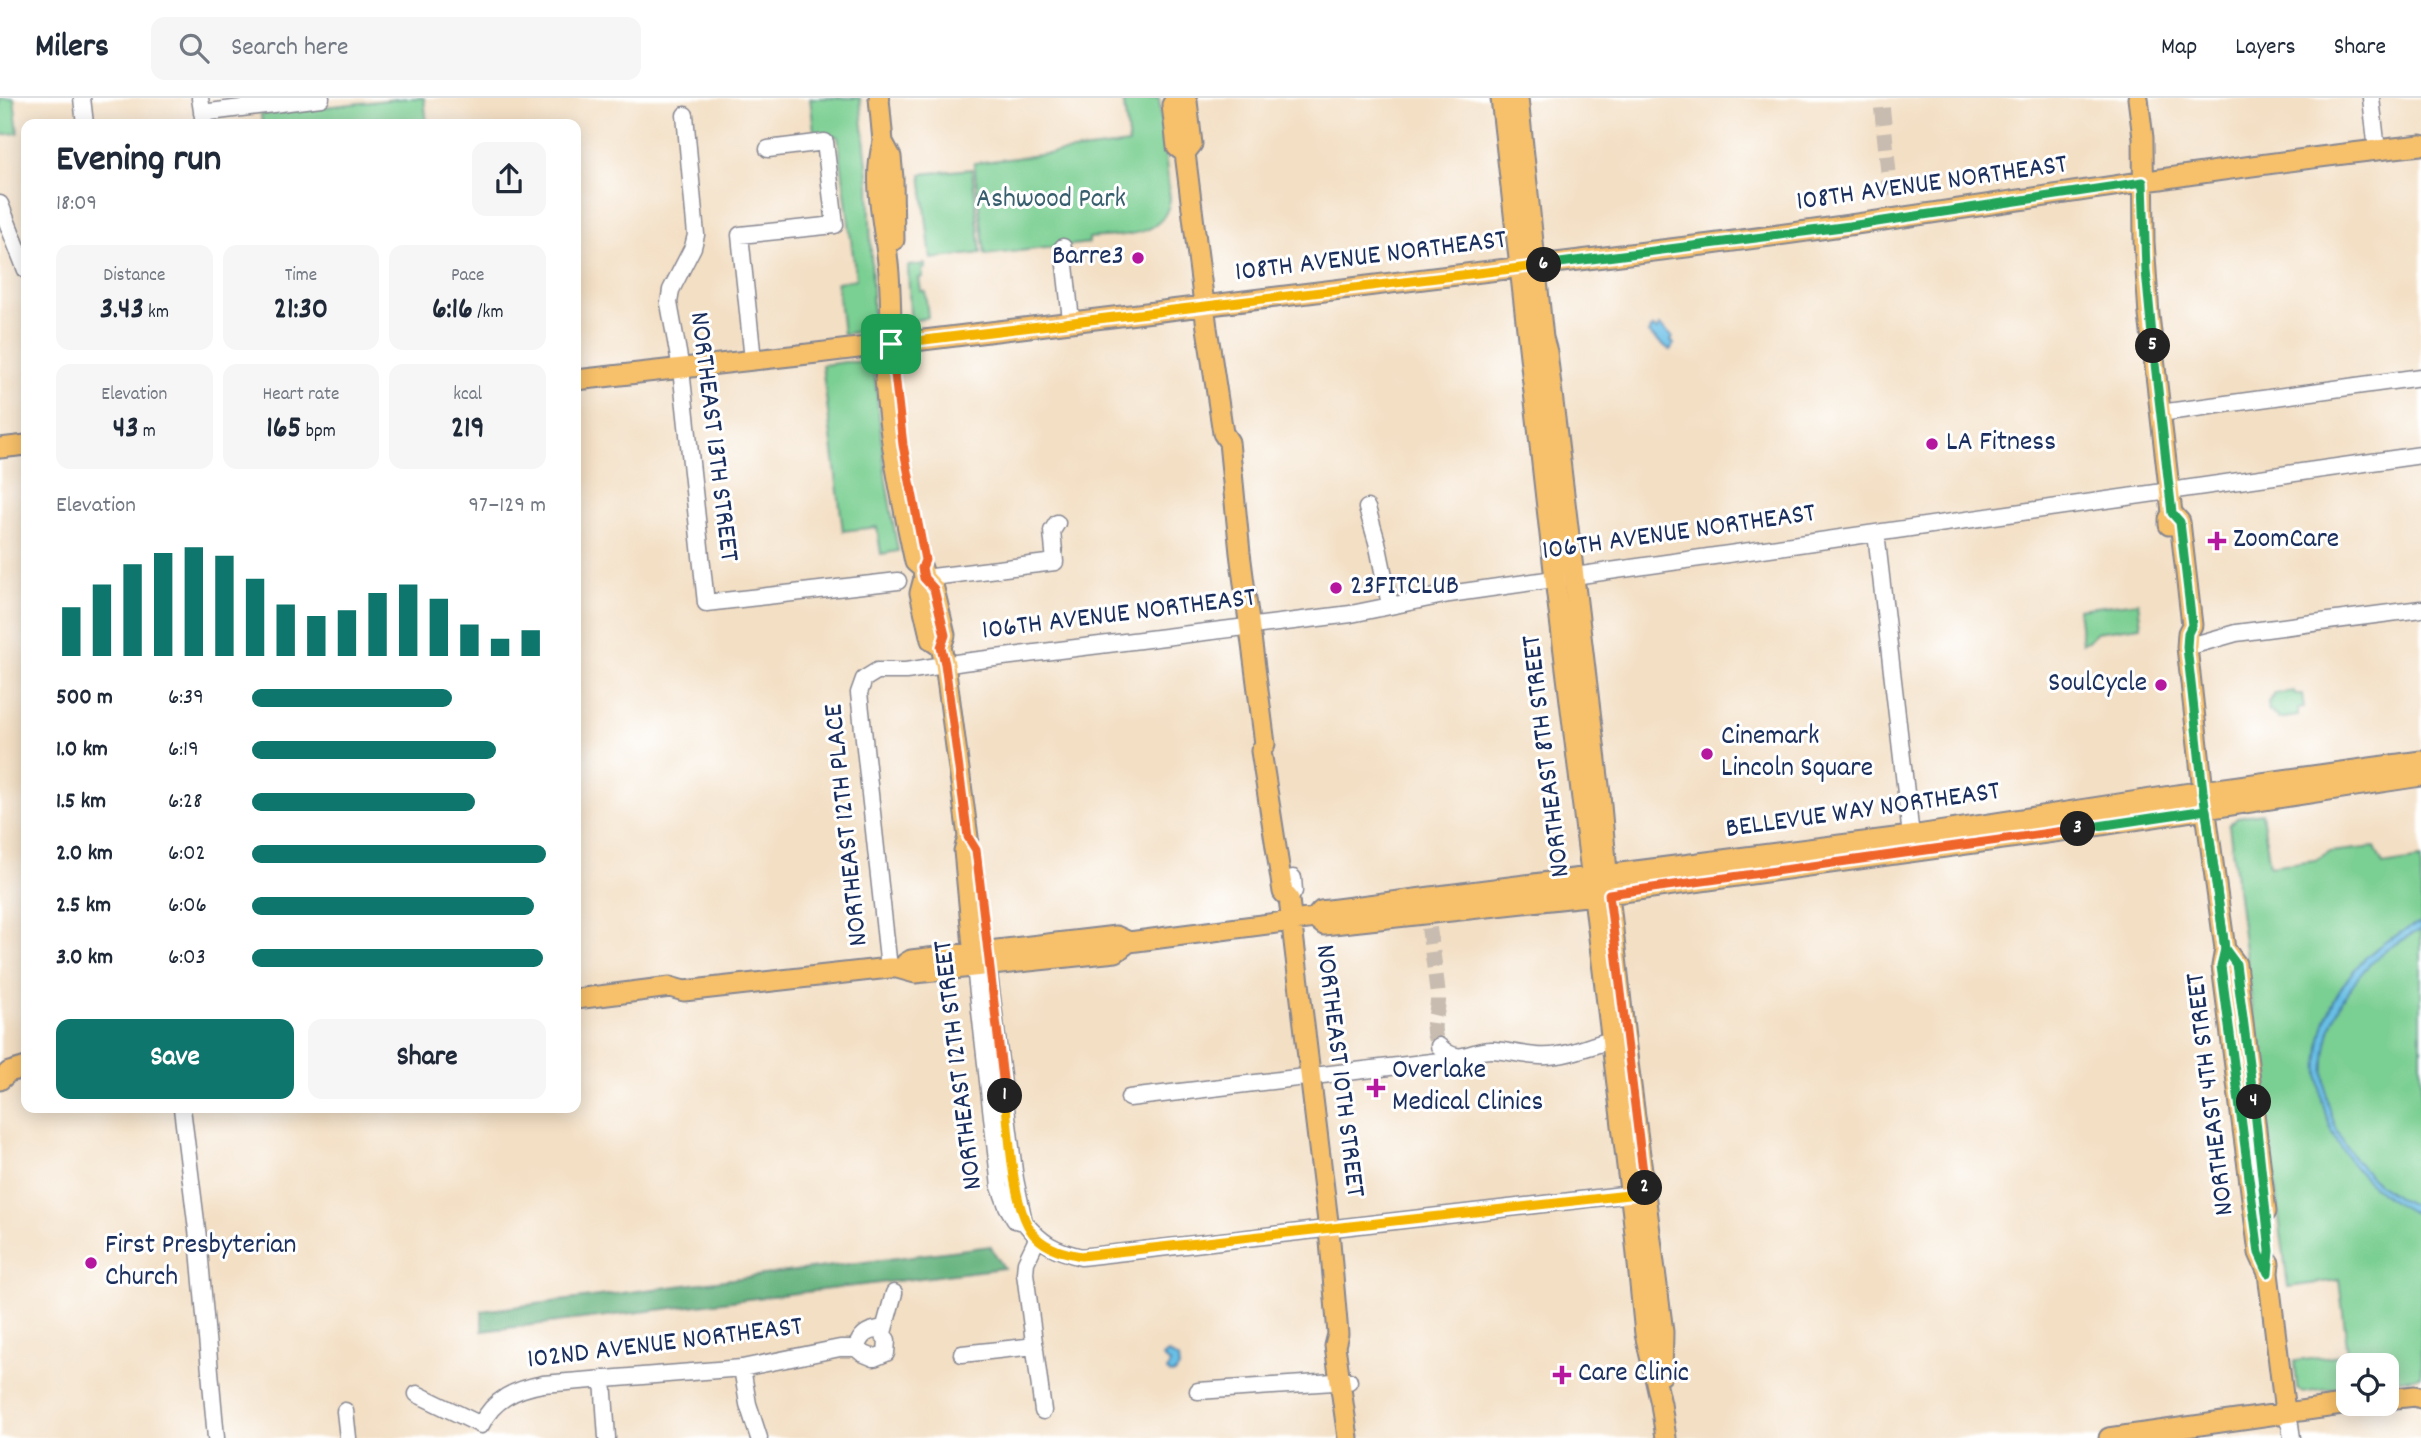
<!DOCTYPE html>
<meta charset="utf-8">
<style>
:root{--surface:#fff;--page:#f6f6f7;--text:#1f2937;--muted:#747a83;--line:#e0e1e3;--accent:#0f766e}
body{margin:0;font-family:Dekko,sans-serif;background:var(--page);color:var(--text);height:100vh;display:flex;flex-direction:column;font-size:26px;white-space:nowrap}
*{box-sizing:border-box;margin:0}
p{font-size:23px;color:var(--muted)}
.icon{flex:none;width:38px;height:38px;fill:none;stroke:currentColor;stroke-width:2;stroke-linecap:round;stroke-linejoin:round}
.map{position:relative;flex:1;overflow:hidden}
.sheet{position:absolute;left:21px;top:21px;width:560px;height:994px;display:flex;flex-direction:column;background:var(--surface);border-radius:14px;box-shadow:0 4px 18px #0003}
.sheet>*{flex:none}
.fabs{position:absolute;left:2336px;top:1255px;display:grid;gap:14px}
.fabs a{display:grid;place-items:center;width:63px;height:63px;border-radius:14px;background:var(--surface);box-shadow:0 4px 18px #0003;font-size:35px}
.pin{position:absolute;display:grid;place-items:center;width:60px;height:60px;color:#fff;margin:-30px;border-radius:14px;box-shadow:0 4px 10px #0006}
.km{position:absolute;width:35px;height:35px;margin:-18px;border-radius:50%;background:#222;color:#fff;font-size:19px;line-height:35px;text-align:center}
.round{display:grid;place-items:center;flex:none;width:74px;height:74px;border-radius:14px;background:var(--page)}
.overview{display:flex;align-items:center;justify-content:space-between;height:119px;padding:0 35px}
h1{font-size:38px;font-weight:800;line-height:52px}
.metrics{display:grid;grid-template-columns:repeat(3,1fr);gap:10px;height:119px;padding:7px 35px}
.metrics div{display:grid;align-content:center;border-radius:14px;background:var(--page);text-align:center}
.metrics b{font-size:30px;font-weight:800}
.metrics small{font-size:19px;font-weight:400}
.metrics p{font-size:19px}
.chart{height:196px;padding:14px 35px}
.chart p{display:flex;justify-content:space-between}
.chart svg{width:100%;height:126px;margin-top:7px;stroke:var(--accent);stroke-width:6}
.cta{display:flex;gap:14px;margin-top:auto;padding:14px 35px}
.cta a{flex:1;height:80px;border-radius:14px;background:var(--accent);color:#fff;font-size:28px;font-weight:800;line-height:80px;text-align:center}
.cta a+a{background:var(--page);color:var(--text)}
ul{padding:0 35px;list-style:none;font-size:23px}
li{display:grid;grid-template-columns:112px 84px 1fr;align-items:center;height:52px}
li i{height:18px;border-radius:9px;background:var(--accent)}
header{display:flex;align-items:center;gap:42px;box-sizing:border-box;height:98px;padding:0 35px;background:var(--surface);border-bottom:2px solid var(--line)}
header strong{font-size:33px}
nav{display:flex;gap:38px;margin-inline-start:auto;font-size:24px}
.search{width:490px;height:63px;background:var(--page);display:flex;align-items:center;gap:18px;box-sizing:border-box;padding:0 24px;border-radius:14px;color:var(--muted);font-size:26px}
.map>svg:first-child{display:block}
.green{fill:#7acf92;stroke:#4a7f78;stroke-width:2}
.forest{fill:#63b27c;stroke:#3f706d;stroke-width:2}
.water{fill:#69c0e6;stroke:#4278a2;stroke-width:2}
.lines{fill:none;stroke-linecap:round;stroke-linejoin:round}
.minor-tunnel{stroke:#c8bcb0;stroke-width:16;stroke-dasharray:16 8;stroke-linecap:butt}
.minor-casing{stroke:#878791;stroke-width:19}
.major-casing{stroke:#878791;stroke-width:23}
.minor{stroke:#fff;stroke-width:16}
.major{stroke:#f7c06b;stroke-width:19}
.split-1-casing{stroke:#fff;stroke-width:14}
.split-2-casing{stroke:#fff;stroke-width:14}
.split-3-casing{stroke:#fff;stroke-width:14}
.split-4-casing{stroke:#fff;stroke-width:14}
.split-5-casing{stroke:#fff;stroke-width:14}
.split-6-casing{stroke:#fff;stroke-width:14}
.split-7-casing{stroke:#fff;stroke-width:14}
.split-1{stroke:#f0652b;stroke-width:9}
.split-2{stroke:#f5b400;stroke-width:9}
.split-3{stroke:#f0652b;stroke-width:9}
.split-4{stroke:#22a559;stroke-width:9}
.split-5{stroke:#22a559;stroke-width:9}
.split-6{stroke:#22a559;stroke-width:9}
.split-7{stroke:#f5b400;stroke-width:9}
.poi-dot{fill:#b5179e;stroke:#fff;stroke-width:2.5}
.labels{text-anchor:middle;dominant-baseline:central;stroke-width:6;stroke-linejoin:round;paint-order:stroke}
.street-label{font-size:28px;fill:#1b2f5e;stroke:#fff}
.park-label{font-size:28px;fill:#385f6e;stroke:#fff}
.poi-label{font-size:28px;fill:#1b2f5e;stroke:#fff;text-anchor:start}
</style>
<header>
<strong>Milers</strong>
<div class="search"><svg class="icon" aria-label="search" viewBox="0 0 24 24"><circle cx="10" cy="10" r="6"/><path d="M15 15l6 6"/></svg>Search here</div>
<nav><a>Map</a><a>Layers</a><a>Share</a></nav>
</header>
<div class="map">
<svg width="2421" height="1340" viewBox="0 0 2421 1340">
<rect width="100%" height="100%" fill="#fff"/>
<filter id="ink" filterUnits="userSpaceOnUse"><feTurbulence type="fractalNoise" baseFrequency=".0143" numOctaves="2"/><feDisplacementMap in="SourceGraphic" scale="14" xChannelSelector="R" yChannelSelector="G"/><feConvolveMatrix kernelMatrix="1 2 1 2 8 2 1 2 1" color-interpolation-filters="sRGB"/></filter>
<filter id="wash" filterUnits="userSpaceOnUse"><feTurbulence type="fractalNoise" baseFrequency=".00686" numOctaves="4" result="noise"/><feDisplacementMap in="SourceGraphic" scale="28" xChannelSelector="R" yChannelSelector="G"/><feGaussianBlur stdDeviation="1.57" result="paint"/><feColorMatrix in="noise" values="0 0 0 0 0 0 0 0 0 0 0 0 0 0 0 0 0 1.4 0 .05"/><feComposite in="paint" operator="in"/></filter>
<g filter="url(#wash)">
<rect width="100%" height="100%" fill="#f3dfc4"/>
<path class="green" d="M0,0H14L18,35L0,37Z
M406,0H424L427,26H262L261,16Z
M810,0H860L869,86L873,224L869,232L843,236L837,184L856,181L838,38L815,41Z
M1123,0H1159L1170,101C1165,141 1120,137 1089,140V145L985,157L974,65L1129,46Z
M972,71L981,155L931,161L921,76Z
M925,166L926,170L922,171L923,179L919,180L921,193H925L928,219L913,223L910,217L908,168Z
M845,264H865L872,267L874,272L886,383L898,453L881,456L877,429L843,433L822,267Z
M2138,504L2141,528L2096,534L2088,543L2082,545L2078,511Z
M2294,593L2295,596H2302L2304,610L2298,611V618L2278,621L2277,617H2273L2272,613L2269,614L2268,604H2271V600L2274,599V596Z
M2262,715L2270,768L2315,762L2329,754L2375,749L2383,767L2421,761V1278L2387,1283V1267H2348V1288L2303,1295L2297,1291L2295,1263L2348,1256L2339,1182L2288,1189L2229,727L2237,719Z"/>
<path class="forest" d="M990,1148L1004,1170L482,1233V1213Z"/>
<path class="water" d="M1660,228L1673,239L1671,243L1674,246L1670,252L1648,235L1653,229L1657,232Z
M2421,825V832C2294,888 2291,1056 2421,1111V1118C2286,1060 2283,880 2421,825Z
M1168,1255L1178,1261L1179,1270L1175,1275L1171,1276L1167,1273L1170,1265L1163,1259Z"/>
</g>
<g filter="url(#ink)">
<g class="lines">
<path class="minor-tunnel" d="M1882,10L1891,99
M1429,830C1432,853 1436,876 1438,899C1439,918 1427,927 1439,948"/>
<g class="minor-casing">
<path id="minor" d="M82,0L85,26
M200,0L204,26
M2371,0L2377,52
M202,15L321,0
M685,17L696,137L693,149L671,192L669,205L681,271L706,505L898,483
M0,106L26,172
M1063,149L1070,213L1073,223
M753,262L740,137L835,127L825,44L768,51
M2160,315L2421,279
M1367,410L1377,444L1390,507
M1876,435L1911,738
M924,480L1055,464L1052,433L1057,425
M2187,549L2236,535L2421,511
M1289,801L1294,793L1293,780
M988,868L1015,1081L1024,1124
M975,869L1000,1089L1007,1108L1015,1122L1024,1124
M889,870L859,595L864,581L877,573H906L963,564L1351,516L1449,496L2421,357
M1439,948C1462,970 1470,950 1494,952C1516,954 1536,961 1558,957C1576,955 1592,946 1611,943
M1129,1000L1440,963L1446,955
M182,1010L198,1140L216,1340
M1024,1124C1042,1146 1054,1152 1081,1159L1640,1095
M1037,1141L1026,1164L1025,1175L1043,1313
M883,1235L894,1195
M962,1256L1035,1248
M742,1270L748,1306L759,1340
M603,1281L607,1340
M1198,1293L1349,1283
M417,1296L481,1327C493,1301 516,1291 543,1286L742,1270L840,1250H856L862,1255L874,1260L886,1255L887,1242L879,1231C866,1233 861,1237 856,1250
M345,1313L348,1340
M2285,1314L2290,1327L2292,1340"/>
</g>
<g class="major-casing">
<path id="major" d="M879,0L883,44L891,59L893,80L894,142
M1176,0L1172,7L1177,49L1185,55
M1183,0L1187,3L1192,46L1185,55L1207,230L1223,335L1229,344L1240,455L1265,646L1261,653L1283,794L1289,801L1294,844L1329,1132L1338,1236L1335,1248L1348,1340
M1501,0L1555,481L1633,1117L1645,1236L1661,1306L1666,1340
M1518,0L1543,240L1547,254L1600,696L1609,796L1626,949L1663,1234L1662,1277
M2138,0L2143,40L2144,144L2149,217L2172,415L2169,421V427
M883,44C872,84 884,124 888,165C891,191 891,219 891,245C891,251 890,259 889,266C888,272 885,274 885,280C889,343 902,403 915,464L922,470
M576,282L817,255L1711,146C1948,116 2183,73 2421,47
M0,350L26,347
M2172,415L2180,424L2192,527L2188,535L2187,549L2203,693L2225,851L2222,868L2259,1155L2268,1175
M923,473L924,480L920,495L931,542L941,549
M924,480L934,491L945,537L941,549L945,566L968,739L964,753L975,869
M1319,823L1324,827L1623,794L2075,731L2421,678
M2225,851L2236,866L2266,1114
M906,865L911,862L1116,838L1129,844
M576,901L670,889L684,893L889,870H897L915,875L1116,854L1129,844L1315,820L1321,813L1911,738L2203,693L2421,663
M0,982L9,974L26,969
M2269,1165L2268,1175L2285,1314
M2387,1301L2415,1298L2421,1300
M2109,1340L2349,1306"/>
</g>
<use href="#minor" class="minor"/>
<use href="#major" class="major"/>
</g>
</g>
<g class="lines" filter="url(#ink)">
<g class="split-1-casing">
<path id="split-1" d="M891,246L889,269L895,276L903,347L925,462L922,470L924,480L934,491L945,537L941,549L945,566L968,739L976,752L1005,998"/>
</g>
<g class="split-2-casing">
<path id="split-2" d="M1005,998C1009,1033 1012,1116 1036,1139C1048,1151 1065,1155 1081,1158L1646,1095L1645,1090"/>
</g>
<g class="split-3-casing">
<path id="split-3" d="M1645,1090L1609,796L2078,731"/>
</g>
<g class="split-4-casing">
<path id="split-4" d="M2078,731L2206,712L2225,851L2221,868L2259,1155L2268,1175L2270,1153L2254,1004"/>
</g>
<g class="split-5-casing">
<path id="split-5" d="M2153,248L2172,415L2180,424L2192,527L2188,535L2187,549L2203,693L2225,851L2236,866L2254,1004"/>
</g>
<g class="split-6-casing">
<path id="split-6" d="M1544,167L1850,128L2143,84L2146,173L2153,248"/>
</g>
<g class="split-7-casing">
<path id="split-7" d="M891,246L1544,167"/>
</g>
<use href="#split-1" class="split-1"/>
<use href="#split-2" class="split-2"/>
<use href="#split-3" class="split-3"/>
<use href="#split-4" class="split-4"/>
<use href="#split-5" class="split-5"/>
<use href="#split-6" class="split-6"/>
<use href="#split-7" class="split-7"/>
</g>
<g class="poi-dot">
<circle cx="1138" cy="160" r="7"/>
<circle cx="1932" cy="346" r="7"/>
<path d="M2213.5 432.5h7v7h7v7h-7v7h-7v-7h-7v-7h7z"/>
<circle cx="1336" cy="490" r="7"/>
<circle cx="2161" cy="587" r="7"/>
<circle cx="1707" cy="656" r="7"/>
<path d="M1372.5 979.5h7v7h7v7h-7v7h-7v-7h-7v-7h7z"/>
<circle cx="91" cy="1165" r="7"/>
<path d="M1558.5 1266.5h7v7h7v7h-7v7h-7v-7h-7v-7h7z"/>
</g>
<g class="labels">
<g class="street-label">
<text transform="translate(1932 87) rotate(-8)">108TH AVENUE NORTHEAST</text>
<text transform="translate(1371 160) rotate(-7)">108TH AVENUE NORTHEAST</text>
<text transform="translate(712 339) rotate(83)">NORTHEAST 13TH STREET</text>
<text transform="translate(1679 436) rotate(-8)">106TH AVENUE NORTHEAST</text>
<text transform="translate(1119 518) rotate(-7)">106TH AVENUE NORTHEAST</text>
<text transform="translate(1548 658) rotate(-97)">NORTHEAST 8TH STREET</text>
<text transform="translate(1863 714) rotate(-8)">BELLEVUE WAY NORTHEAST</text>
<text transform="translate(848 727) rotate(-96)">NORTHEAST 12TH PLACE</text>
<text transform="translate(960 967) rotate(-97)">NORTHEAST 12TH STREET</text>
<text transform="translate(1338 973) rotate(83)">NORTHEAST 10TH STREET</text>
<text transform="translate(2212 996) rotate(-97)">NORTHEAST 4TH STREET</text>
<text transform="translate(665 1247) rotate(-7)">102ND AVENUE NORTHEAST</text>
</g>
<g class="park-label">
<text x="1051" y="103">Ashwood Park</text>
</g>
<g class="poi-label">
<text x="1124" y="160" text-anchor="end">Barre3</text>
<text x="1946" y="346">LA Fitness</text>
<text x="2233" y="443">ZoomCare</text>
<text x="1350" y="490">23FITCLUB</text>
<text x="2147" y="587" text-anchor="end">SoulCycle</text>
<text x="1721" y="640">Cinemark<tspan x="1721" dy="32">Lincoln Square</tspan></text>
<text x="1392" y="974">Overlake<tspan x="1392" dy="32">Medical Clinics</tspan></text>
<text x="105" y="1149">First Presbyterian<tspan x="105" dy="32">Church</tspan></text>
<text x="1578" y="1277">Care Clinic</text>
</g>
</g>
</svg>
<div class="fabs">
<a><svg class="icon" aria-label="locate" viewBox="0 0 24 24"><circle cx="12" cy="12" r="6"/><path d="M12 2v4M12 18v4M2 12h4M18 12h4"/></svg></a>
</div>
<div class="pin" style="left:891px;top:246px;background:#1e9e55"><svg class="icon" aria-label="arrive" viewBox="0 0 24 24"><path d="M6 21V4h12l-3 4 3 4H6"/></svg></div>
<b class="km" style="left:1005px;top:998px">1</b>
<b class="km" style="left:1645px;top:1090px">2</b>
<b class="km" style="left:2078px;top:731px">3</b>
<b class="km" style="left:2254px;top:1004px">4</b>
<b class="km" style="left:2153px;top:248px">5</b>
<b class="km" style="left:1544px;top:167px">6</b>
<section class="sheet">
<div class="overview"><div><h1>Evening run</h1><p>18:09</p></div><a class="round"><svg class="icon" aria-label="share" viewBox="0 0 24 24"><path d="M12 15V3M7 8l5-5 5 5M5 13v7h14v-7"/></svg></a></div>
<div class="metrics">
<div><p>Distance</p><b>3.43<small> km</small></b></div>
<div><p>Time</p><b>21:30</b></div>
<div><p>Pace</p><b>6:16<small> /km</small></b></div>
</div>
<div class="metrics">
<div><p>Elevation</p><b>43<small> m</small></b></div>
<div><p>Heart rate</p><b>165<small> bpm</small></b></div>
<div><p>kcal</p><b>219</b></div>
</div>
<div class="chart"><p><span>Elevation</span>97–129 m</p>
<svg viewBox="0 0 160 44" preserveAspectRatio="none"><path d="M5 44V27M15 44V19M25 44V12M35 44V8M45 44V6M55 44V9M65 44V17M75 44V26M85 44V30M95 44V28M105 44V22M115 44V19M125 44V24M135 44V33M145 44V38M155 44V35"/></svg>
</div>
<ul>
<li><b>500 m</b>6:39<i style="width:68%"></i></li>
<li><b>1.0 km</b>6:19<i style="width:83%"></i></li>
<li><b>1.5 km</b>6:28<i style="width:76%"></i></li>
<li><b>2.0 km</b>6:02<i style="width:100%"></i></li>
<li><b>2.5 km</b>6:06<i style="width:96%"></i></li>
<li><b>3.0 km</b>6:03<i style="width:99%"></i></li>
</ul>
<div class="cta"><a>Save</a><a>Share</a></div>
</section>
</div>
